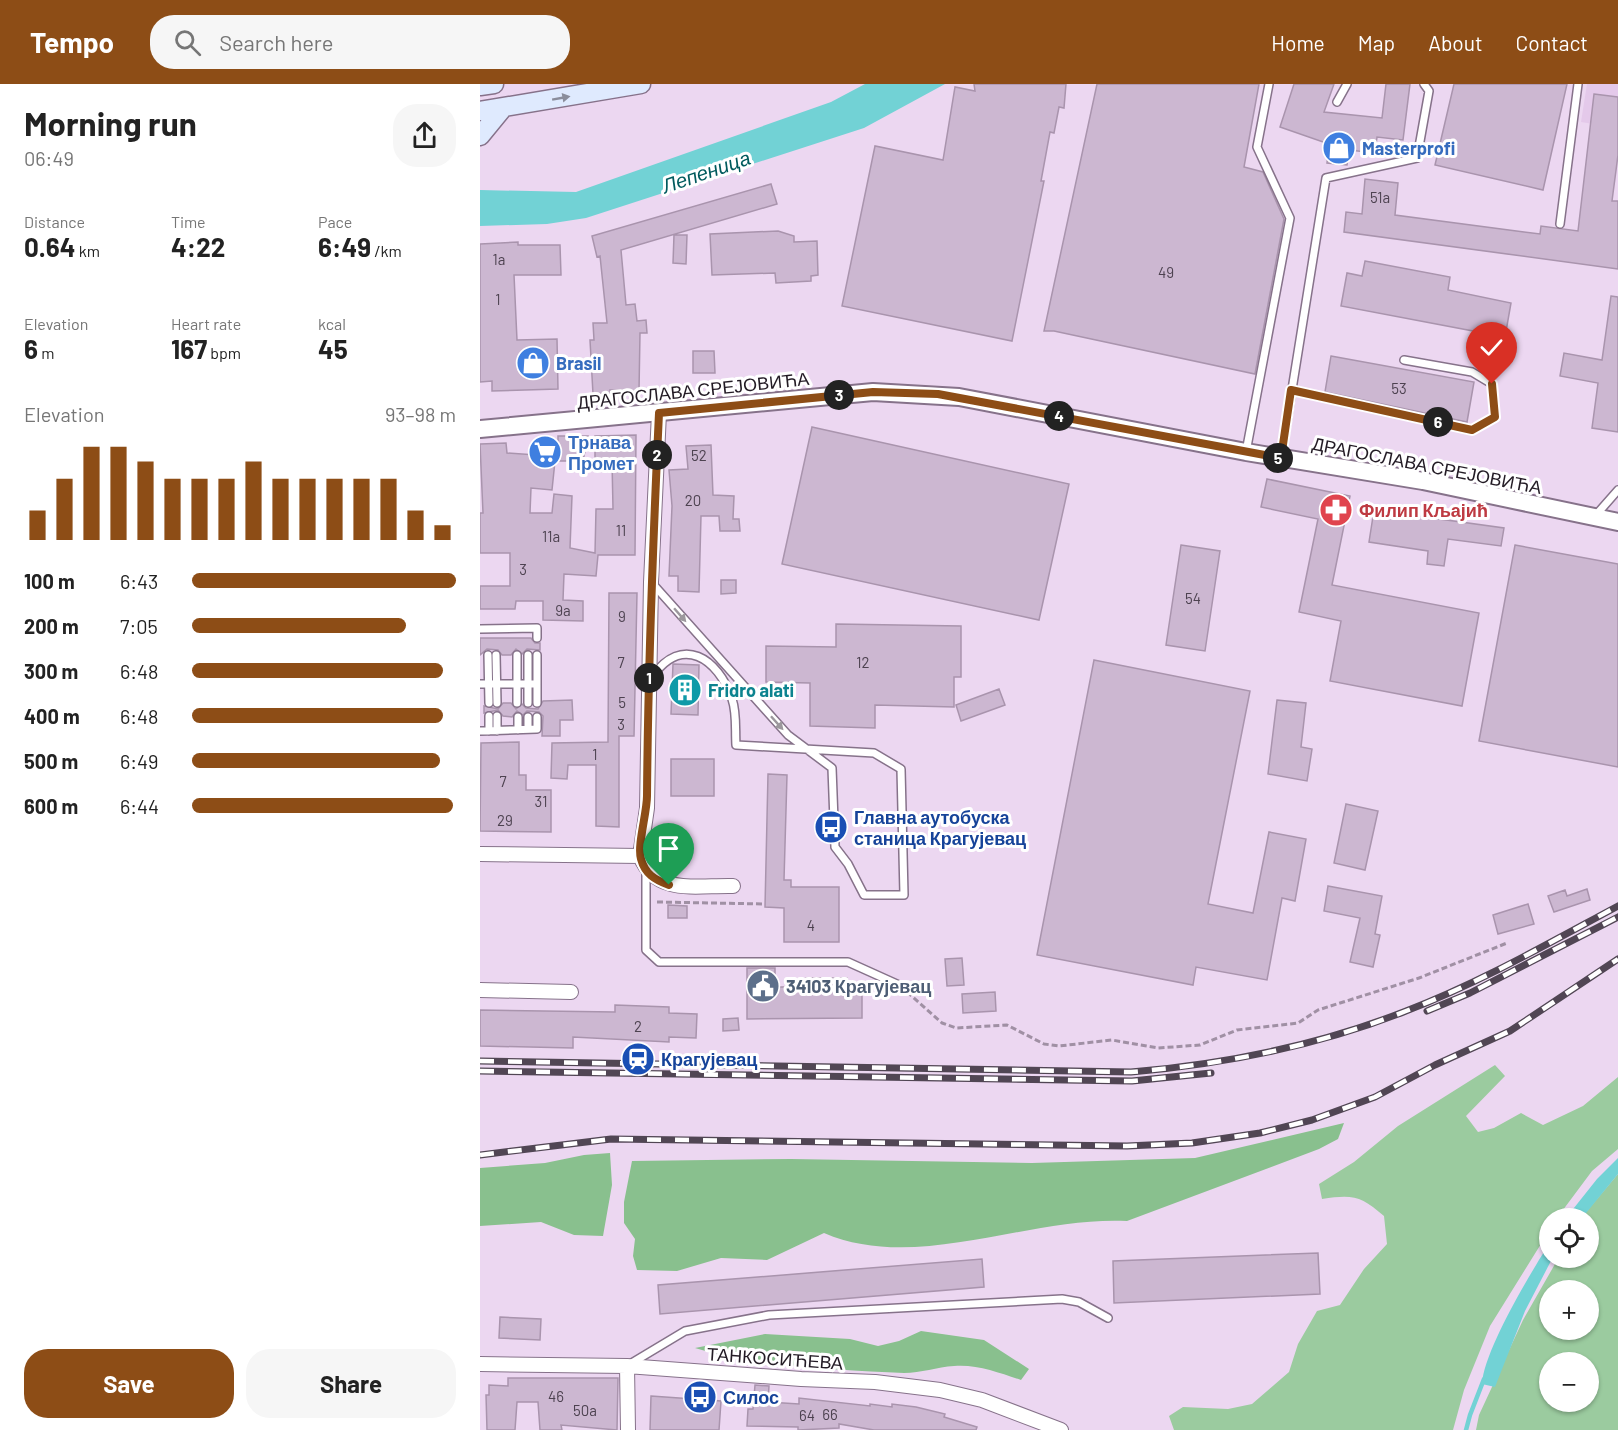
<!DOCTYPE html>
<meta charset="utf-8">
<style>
:root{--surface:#fff;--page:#f6f6f6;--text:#222;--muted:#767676;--accent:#8d4d16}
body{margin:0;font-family:Barlow,sans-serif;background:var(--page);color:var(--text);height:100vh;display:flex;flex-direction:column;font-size:22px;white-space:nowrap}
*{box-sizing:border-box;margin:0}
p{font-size:20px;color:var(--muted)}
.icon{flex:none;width:33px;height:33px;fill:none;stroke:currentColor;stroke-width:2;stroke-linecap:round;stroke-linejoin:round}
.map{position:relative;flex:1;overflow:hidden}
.panel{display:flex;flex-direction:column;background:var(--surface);width:480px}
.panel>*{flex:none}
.fabs{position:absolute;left:1059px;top:1124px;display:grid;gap:12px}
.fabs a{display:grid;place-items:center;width:60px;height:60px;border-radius:50%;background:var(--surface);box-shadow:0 2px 4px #0004;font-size:30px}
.pin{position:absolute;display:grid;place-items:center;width:51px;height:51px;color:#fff;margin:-62px -26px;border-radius:50% 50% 50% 0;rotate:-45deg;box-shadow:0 0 6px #0007}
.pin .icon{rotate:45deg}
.km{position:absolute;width:30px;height:30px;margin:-15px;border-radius:50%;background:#222;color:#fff;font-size:16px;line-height:30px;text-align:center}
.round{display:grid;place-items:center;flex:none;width:63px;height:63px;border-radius:24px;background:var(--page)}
.summary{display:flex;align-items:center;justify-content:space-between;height:102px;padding:0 24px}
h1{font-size:33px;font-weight:700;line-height:45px}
.stats{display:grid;grid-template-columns:repeat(3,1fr);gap:9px;height:102px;padding:6px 24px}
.stats div{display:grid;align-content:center}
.stats b{font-size:26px;font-weight:700}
.stats small{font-size:16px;font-weight:400}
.stats p{font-size:16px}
.chart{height:168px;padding:12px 24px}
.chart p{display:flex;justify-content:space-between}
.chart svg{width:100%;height:108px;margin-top:6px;stroke:var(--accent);stroke-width:6}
.button{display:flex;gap:12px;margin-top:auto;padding:12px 24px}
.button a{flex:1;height:69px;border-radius:24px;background:var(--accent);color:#fff;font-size:24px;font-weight:700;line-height:69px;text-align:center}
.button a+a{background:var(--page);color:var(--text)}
ul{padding:0 24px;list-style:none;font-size:20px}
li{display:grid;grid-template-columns:96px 72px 1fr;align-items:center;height:45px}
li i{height:15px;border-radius:8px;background:var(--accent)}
header{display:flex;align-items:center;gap:36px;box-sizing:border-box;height:84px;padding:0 30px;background:var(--accent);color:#fff}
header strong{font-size:28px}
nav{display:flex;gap:33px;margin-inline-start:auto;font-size:21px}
.search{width:420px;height:54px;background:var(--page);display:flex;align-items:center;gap:15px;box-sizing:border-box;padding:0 21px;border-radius:24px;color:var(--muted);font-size:22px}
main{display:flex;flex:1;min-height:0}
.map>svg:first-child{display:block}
.built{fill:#e4c9ea}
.green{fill:#9bcb9f;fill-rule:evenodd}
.forest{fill:#89c08e}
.water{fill:#72d2d5}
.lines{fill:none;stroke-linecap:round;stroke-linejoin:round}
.stream{stroke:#72d2d5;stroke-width:4.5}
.building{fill:#ccb7d1;stroke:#a994ad;stroke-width:1.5}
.service-casing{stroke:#86728a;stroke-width:10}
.minor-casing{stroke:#86728a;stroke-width:16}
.tertiary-casing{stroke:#86728a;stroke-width:20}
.secondary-casing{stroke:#86728a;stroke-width:21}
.path{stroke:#a090a4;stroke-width:3;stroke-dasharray:6 3;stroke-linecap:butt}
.service{stroke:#fff;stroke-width:7}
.minor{stroke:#fff;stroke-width:14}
.tertiary{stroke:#fff;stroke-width:16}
.secondary{stroke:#dfeafe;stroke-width:18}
.rail-casing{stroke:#514654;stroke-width:7}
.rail{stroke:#fff;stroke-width:4.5;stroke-dasharray:14;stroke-linecap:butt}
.oneway{fill:#8a8d9c}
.oneway2{fill:#9c989d}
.route-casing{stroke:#fff;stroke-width:12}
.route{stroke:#8d4d16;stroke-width:8}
.labels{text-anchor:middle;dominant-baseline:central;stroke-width:6;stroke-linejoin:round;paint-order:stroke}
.number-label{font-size:15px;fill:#4d4250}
.shop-label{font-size:18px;font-weight:bold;fill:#366cbe;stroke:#fff;text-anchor:start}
.street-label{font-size:18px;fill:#231b25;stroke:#fff}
.health-label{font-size:18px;font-weight:bold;fill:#be3a42;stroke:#fff;text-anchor:start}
.culture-label{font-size:18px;font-weight:bold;fill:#0d838f;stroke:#fff;text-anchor:start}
.transit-label{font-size:18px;font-weight:bold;fill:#164399;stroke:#fff;text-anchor:start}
.service-label{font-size:18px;font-weight:bold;fill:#4e5e75;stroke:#fff;text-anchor:start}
.water-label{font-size:20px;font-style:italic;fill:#005a5d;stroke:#fff}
</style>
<header>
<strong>Tempo</strong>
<div class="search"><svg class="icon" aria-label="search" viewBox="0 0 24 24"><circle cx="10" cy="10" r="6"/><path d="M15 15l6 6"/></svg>Search here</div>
<nav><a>Home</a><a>Map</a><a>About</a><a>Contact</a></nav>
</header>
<main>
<section class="panel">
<div class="summary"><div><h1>Morning run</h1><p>06:49</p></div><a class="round"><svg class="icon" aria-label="share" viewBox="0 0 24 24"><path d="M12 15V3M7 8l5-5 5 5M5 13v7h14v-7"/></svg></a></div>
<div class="stats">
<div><p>Distance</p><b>0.64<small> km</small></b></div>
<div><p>Time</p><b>4:22</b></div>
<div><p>Pace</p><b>6:49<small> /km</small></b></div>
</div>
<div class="stats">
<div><p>Elevation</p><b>6<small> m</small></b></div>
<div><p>Heart rate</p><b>167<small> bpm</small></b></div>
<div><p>kcal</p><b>45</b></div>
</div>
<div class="chart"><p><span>Elevation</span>93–98 m</p>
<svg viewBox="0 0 160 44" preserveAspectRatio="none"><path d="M5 44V32M15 44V19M25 44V6M35 44V6M45 44V12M55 44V19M65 44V19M75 44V19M85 44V12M95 44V19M105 44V19M115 44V19M125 44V19M135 44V19M145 44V32M155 44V38"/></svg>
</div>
<ul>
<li><b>100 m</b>6:43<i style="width:100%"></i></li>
<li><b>200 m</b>7:05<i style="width:81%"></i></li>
<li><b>300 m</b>6:48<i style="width:95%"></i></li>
<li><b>400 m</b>6:48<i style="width:95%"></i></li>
<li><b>500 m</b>6:49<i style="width:94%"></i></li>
<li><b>600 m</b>6:44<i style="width:99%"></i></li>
</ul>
<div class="button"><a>Save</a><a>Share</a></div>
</section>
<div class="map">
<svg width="1138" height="1346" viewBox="0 0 1138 1346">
<rect width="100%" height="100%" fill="#ecd7f1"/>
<path class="built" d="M1107,0H1138V44L1101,38Z"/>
<path class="green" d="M1015,981L1025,992L986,1032L998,1048L1014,1044L1041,1029L1063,1041L1103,1022L1138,993V1065L1112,1087L1077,1134H1070L1069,1147L1010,1242L984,1306L973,1346H694L689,1332L703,1323L748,1325L772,1320L809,1288L818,1260L837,1227L860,1221L884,1185L907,1160L904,1132C881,1112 873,1110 842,1115L839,1100L874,1078L918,1042Z
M1138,1090V1346H996L999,1331L1043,1236L1079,1173H1108V1134H1101ZM1070,1206H1108V1245H1070ZM1070,1278H1108V1317H1070Z"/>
<path class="forest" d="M864,1039L858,1055L839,1065L647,1137C548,1132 437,1189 344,1149L287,1176L241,1174L197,1187L157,1186L153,1172L155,1155L144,1139V1118L152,1077L311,1075L552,1079L715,1074Z
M130,1069L132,1101L123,1152L94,1151L61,1138L0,1142V1084L65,1079L104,1071Z
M441,1247L504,1256L549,1285L541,1296C520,1289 497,1280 474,1282C457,1283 441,1289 424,1289C361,1287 275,1281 215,1264L285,1250L370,1255L398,1262L419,1257Z"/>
<path class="water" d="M385,0H465L384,44L106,134L67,140L0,142V106L96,108L351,18Z
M1138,1074V1090L1102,1134H1086L1117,1095Z
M1069,1160L1070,1173H1073L1045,1227L1015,1303L1002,1300C1004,1266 1050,1190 1069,1160Z"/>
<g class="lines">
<path class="stream" d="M986,1346L990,1331L1004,1295"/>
</g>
<path class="building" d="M494,0H586L584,24L579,23L574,49L570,48L561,97H564L532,257L362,222L395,62L463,76L475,3L495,7Z
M617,0H779L764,83L783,88L804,135L775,290L574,247H564Z
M814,0H854L844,28L902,34L906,0H930L923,56L897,53L895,69L869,66L867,81L847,79L849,60L800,43Z
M974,0H1087L1063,106L955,81Z
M1114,10L1138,13V71L1132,117H1138V185L864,148L866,128L882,130L885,95L918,99L915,131L1060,150L1061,142L1098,147Z
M291,100L297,120L141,166L146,221L155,220L157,237L166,236L167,249H160L159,307L130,306V309L113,310L110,256H114L113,239H127L120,172L117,173L112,152Z
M298,147L314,152V158L337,157L338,191L331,192V197L296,199L295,189L232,191L230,150Z
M194,151H207L206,180L193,179Z
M38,158V161H80L81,191H34L37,256L77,255L78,305L12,307V297L0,298V160Z
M885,177L970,193L968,206L1031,219L1025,253L861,222L867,189L882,192Z
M1131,212L1138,213V348L1112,344L1118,299L1080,292L1084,269L1122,276Z
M213,267H234L235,289H213Z
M851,272L994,298L987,338L845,308Z
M332,343L589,400L559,536L302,480Z
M156,351L155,471H118L116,492L84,490L83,516L103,517V537L63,536V517H36L35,525H0V502H30V469H0V429H3L0,360L26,359L27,369L56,371L57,360L78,362V352H108L103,377H75L72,406L51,404L50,429H72L74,410L92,412L90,464L115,469L116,425H133L132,377H115V352Z
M231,361L233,411L254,412L253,435H259L260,447H240L239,432H221L219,508L198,507V492H189L192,422L189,386L208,385L206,362Z
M787,395L870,412L852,501L999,529L982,622L850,597L861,537L819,528L838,435L781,423Z
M894,426L1024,444L1021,462L968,455L964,482L947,480L948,467L889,458Z
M701,461L740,467L725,567L686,561Z
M1035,461L1138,480V683L999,657Z
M241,496H256V509L241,510Z
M129,509H157L154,652H139V743L116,742V681H88L87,695L71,694L72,659L128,658Z
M356,540L481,542V593H474V623L395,621V644L330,642V599L286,598V562L356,563Z
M0,554H51L55,559H60V566L47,565L42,570L36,565L31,571H22L18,566L7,565L0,571Z
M614,576L770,607L728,820L773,829L789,748L826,755L815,817L802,814L787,896L716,883L713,901L557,871Z
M193,580L219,581L218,631L191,630Z
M519,605L525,621L481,637L476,621Z
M92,616L93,636H80V652H62L63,632L59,628L47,627L43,631L37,627L32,633L23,632L18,626L4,629V622L18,625L23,619H31L36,625L42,620L46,624L58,625L63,617Z
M797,616L826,619L821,663L832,665L827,697L788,690Z
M39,658V691H46V706H71V748L0,747L1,659Z
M191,675H234V712H191Z
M288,690L307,691L304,796H311V803H359V858H304V824L285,823Z
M866,720L898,727L885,786L854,779Z
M848,802L902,812L895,850L900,851L893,883L870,878L880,834L844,827Z
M1107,805L1110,816L1074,828L1068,812L1085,806L1087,812Z
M1048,820L1054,840L1018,850L1013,831Z
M188,821L207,822V834H188Z
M482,874L484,901L467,902L465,875Z
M267,884H295V903H326V894H367V904H382V934L267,935Z
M515,908L516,927L483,929L482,910Z
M135,921L189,923V929L217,930L216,954L189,953V958L93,953V964L0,962V926L135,928Z
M258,934L259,946L243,947V935Z
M838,1169L840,1210L634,1219L633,1177Z
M502,1175L504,1203L180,1230L178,1201Z
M20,1233L61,1235L60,1256L19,1254Z
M28,1294H138L137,1346L81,1341L82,1346H60L58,1318H37L35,1346H7L6,1311H9V1301L28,1302Z
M275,1301L289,1302L288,1318L319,1320V1314L390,1322V1320L412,1323V1320L436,1323L465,1330L464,1333L497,1343L496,1346H394L359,1340V1344L318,1346V1343L267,1342L268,1325H273Z
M171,1312L241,1317L239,1346H170Z"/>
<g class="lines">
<g class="service-casing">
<path id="service" d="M857,18L867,0
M1080,140L1098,0
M811,306L992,346L1015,333L1012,300L992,288L924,276
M766,368L810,134L777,63L789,0
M801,374L846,94L937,74L949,7L944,0
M1116,431L1138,406
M0,545L57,544V554
M8,571L9,619
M16,571L17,619
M37,571V619
M172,593C202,550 238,574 252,615C257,629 255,646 256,661L394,669L421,685L424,811H384L368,780L355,763L352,684L308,651L172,499
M0,600H57
M48,619V571
M57,619V571
M17,632V647
M38,633V646
M48,645V633
M0,647L57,645V633
M9,647V632
M166,788V866L179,878H368L419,901
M150,1280L205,1247L289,1231L582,1215L599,1218L628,1234"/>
</g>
<g class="minor-casing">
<path id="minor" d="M0,770L160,772
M160,772L167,724L171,498L179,329
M160,772C177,812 216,801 253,802
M0,906L91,908
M0,1280L147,1282L321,1295L395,1298L460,1306L502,1316L581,1346
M147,1282L148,1346"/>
</g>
<g class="tertiary-casing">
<path id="tertiary" d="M0,345L393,308L479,313L766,368L943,397L1138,438"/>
</g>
<g class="secondary-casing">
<path id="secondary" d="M0,2L14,0
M0,27L161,0
M0,52L23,24"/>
</g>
<path class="path" d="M177,818L285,820
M427,908L462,939L476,944L527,941L564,960L579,962L632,956L678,964L720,961L757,946L818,939L838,926L939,894L1027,859"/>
<use href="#service" class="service"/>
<use href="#minor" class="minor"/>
<use href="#tertiary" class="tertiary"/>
<use href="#secondary" class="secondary"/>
<g class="rail-casing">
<path id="rail" d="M947,927L990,909L1138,833
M0,977L651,988C746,980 837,962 926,927C999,899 1069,859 1138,822
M0,987L652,997L731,989
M0,1071L131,1055L647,1062L712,1059L780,1049L832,1036L895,1013L955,981L1030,947L1138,875"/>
</g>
<use href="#rail" class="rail"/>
</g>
<defs><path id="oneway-solid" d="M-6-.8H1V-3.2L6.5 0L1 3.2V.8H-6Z" transform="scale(1.5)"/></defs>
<use class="oneway" href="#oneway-solid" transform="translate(81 14) rotate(-10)"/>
<g class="oneway2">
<use href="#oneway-solid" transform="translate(200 531) rotate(49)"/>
<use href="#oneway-solid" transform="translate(297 639) rotate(48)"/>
</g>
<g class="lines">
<g class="route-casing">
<path id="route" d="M189,801C175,796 165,790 161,775C157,761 167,729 167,712C168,584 173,457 179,329L393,308L458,310L801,374L811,306L992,346L1015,333L1012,300"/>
</g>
<use href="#route" class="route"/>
</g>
<defs>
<g id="shop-disc" transform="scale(1.725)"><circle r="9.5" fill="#3f7fe0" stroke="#fff"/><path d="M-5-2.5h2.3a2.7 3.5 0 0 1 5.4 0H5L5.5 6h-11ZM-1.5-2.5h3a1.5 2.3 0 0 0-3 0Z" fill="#fff"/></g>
<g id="supermarket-disc" transform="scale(1.725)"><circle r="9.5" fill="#3f7fe0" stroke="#fff"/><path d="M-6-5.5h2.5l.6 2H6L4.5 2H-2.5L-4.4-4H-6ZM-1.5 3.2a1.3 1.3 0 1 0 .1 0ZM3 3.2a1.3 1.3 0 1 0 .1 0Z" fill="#fff"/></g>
<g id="pharmacy-disc" transform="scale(1.725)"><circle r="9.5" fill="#e0444e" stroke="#fff"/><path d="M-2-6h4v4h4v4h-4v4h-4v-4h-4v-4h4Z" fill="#fff"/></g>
<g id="building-disc" transform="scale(1.725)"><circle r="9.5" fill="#0f9aa8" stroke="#fff"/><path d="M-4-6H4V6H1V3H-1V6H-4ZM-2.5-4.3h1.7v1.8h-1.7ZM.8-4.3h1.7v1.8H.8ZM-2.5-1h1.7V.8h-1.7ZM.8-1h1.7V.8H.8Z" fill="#fff"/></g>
<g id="bus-disc" transform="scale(1.725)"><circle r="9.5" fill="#1a4fb4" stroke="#fff"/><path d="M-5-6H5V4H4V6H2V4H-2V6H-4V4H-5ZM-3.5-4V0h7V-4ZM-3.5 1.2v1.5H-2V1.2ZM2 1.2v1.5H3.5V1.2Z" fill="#fff"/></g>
<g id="civic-disc" transform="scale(1.725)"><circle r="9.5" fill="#5c6f8a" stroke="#fff"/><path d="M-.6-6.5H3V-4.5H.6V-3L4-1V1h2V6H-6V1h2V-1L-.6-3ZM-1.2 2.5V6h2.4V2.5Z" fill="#fff"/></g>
<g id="station-disc" transform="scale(1.725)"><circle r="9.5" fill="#1a4fb4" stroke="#fff"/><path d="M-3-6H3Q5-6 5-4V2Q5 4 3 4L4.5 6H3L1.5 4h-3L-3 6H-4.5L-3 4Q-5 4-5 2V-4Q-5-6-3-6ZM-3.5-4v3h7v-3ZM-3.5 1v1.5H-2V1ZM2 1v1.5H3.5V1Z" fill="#fff"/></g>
</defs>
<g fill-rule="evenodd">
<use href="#shop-disc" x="859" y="64"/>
<use href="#shop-disc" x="53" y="279"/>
<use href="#supermarket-disc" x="65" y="368"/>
<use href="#pharmacy-disc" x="856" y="426"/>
<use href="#building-disc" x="205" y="606"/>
<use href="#bus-disc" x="351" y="743"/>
<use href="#civic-disc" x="283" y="902"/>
<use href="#station-disc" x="158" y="975"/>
<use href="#bus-disc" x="220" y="1313"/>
</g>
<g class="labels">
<g class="number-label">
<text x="900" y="113">51a</text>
<text x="19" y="175">1a</text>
<text x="686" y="188">49</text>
<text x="18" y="215">1</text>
<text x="919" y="304">53</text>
<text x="219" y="371">52</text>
<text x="213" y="416">20</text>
<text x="141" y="446">11</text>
<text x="71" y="452">11a</text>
<text x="43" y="485">3</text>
<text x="713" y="514">54</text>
<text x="83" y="526">9a</text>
<text x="142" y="532">9</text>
<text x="141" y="578">7</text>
<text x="383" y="578">12</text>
<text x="142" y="618">5</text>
<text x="141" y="640">3</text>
<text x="115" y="670">1</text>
<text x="23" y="697">7</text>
<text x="61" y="717">31</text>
<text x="25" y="736">29</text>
<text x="331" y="841">4</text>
<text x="158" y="942">2</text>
<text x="76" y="1312">46</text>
<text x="105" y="1326">50a</text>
<text x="350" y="1330">66</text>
<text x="327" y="1331">64</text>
</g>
<g class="shop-label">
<text x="882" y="64">Masterprofi</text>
<text x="76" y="279">Brasil</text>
<text x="88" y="358">Трнава<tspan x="88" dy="21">Промет</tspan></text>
</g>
<g class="street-label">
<text transform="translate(213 306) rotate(-6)">ДРАГОСЛАВА СРЕЈОВИЋА</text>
<text transform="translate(947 381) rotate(11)">ДРАГОСЛАВА СРЕЈОВИЋА</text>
<text transform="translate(295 1274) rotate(4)">ТАНКОСИЋЕВА</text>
</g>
<g class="health-label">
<text x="879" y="426">Филип Кљајић</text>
</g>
<g class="culture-label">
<text x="228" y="606">Fridro alati</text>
</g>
<g class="transit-label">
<text x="374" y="733">Главна аутобуска<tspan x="374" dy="21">станица Крагујевац</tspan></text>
<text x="181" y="975">Крагујевац</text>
<text x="243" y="1313">Силос</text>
</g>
<g class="service-label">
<text x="306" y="902">34103 Крагујевац</text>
</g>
<g class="water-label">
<text transform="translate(226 87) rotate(-19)">Лепеница</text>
</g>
</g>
</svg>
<div class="fabs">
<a><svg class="icon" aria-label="locate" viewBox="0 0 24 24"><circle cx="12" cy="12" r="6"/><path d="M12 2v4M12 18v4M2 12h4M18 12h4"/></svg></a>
<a>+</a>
<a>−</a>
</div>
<div class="pin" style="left:189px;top:801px;background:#1e9e55"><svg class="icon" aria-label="arrive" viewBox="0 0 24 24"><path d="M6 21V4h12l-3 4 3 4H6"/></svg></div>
<div class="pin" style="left:1012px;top:300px;background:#d93025"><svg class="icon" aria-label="check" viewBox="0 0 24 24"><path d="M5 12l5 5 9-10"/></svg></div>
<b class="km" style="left:169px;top:594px">1</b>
<b class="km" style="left:177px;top:371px">2</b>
<b class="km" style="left:359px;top:311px">3</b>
<b class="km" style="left:579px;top:332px">4</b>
<b class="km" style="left:798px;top:374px">5</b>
<b class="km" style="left:958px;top:338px">6</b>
</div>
</main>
